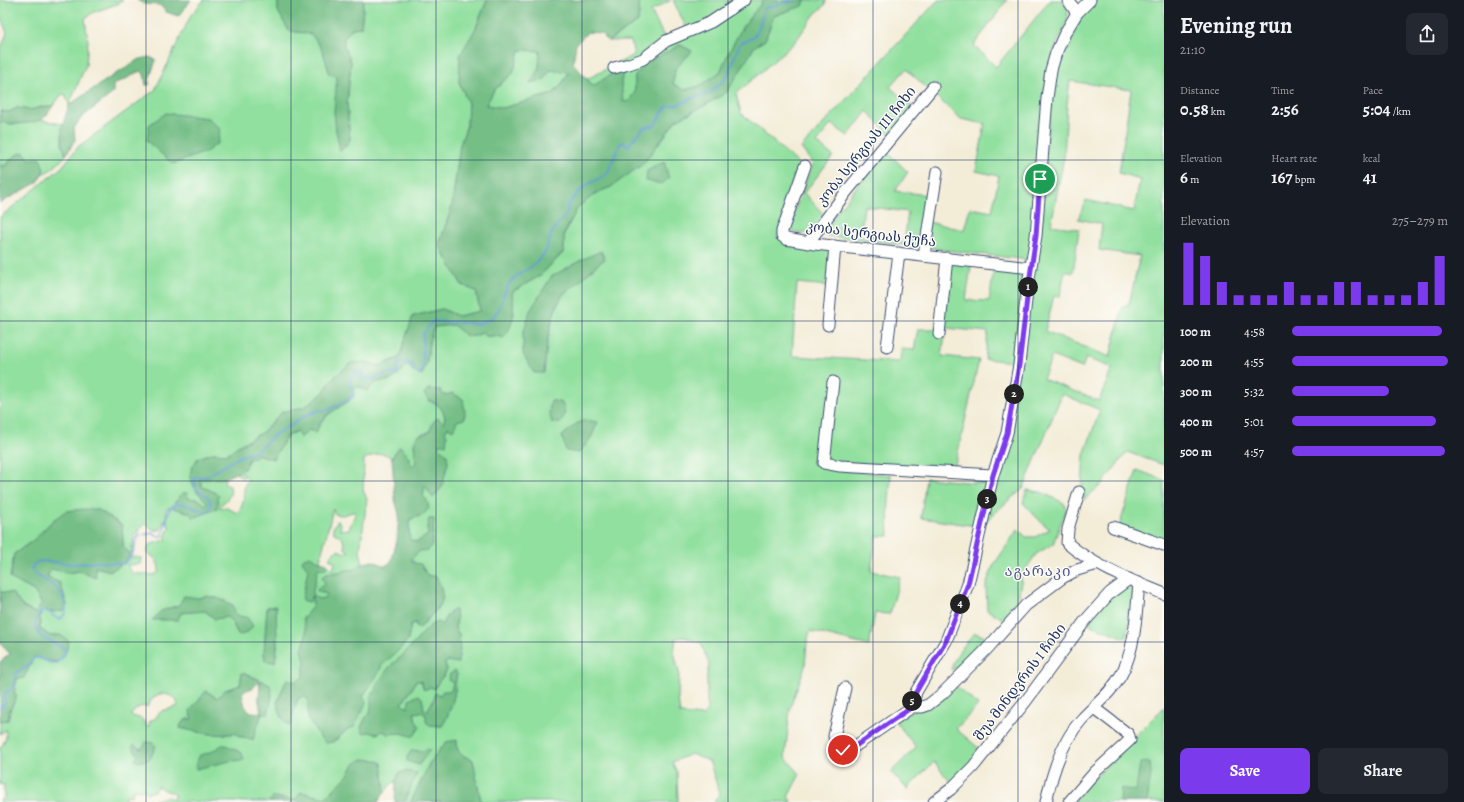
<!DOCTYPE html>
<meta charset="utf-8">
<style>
:root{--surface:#171b24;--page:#242831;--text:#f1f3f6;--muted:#9ea1a6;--accent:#7c3aed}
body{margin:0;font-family:Alegreya,"Noto Serif Georgian",serif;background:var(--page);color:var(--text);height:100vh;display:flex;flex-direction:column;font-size:15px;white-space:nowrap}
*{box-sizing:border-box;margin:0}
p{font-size:13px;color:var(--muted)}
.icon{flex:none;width:22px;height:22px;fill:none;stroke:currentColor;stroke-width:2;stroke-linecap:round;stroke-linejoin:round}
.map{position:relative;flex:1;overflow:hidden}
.sheet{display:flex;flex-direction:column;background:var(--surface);width:300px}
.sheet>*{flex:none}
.pin{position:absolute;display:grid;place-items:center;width:34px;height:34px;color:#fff;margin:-17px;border:2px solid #fff;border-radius:50%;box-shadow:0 1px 4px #0007}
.km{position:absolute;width:20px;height:20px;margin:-10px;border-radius:50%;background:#222;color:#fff;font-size:11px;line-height:20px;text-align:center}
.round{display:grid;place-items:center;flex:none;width:42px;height:42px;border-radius:8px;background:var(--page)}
.headline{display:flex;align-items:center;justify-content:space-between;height:68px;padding:0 16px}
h1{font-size:22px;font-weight:700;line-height:30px}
.stats{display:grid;grid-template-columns:repeat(3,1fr);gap:6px;height:68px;padding:4px 16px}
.stats div{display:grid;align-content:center}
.stats b{font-size:17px;font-weight:700}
.stats small{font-size:11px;font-weight:400}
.stats p{font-size:11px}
.chart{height:112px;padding:8px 16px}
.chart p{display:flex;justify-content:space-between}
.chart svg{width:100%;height:72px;margin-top:4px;stroke:var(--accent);stroke-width:6}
.button{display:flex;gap:8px;margin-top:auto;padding:8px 16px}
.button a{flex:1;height:46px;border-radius:8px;background:var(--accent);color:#fff;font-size:16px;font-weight:700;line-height:46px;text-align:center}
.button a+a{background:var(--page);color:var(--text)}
ul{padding:0 16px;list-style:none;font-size:13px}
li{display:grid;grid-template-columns:64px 48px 1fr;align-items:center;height:30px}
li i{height:10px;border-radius:5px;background:var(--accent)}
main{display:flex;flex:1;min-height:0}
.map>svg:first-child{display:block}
.green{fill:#91e09f;stroke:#56887e;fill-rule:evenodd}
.forest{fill:#74be86;stroke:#487672;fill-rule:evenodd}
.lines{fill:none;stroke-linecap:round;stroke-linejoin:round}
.stream{stroke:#649ed3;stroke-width:2}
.minor-casing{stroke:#3b4b70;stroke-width:13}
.minor{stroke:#fff;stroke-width:11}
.route-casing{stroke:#fff;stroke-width:8}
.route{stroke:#7c3aed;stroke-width:5}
.grid{fill:none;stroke:#1b2f5e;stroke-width:1;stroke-opacity:0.55}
.labels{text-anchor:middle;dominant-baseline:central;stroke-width:3;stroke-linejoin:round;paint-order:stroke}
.street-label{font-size:14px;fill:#1b2f5e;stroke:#fdfcf7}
.neighbourhood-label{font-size:15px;letter-spacing:1px;fill:#515a8f;stroke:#fdfcf7}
</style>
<main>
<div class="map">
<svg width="1164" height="802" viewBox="0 0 1164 802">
<rect width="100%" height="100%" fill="#fdfcf7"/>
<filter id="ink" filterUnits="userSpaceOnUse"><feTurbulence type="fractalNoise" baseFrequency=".025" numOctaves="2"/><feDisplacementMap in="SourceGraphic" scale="8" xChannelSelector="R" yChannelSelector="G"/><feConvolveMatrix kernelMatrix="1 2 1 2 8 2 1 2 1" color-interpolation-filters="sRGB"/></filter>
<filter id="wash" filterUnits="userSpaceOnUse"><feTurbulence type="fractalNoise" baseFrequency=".012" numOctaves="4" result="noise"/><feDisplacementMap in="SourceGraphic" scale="16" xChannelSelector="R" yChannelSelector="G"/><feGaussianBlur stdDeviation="0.9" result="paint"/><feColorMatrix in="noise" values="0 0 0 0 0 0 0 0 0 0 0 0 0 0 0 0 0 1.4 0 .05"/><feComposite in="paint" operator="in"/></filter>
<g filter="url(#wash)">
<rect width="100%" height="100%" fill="#f3ecd7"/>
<path class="green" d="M0,0H123L120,3L94,12L85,18L88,41L86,65L69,105L65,94L61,95L53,106L41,107L30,110L17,108L9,112L0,111V51L7,33L0,15Z
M204,0H278V11L289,31L311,33C323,49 325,55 329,74L338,76L336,130L341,151L350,140L347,104L351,62L344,47V38L352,28L361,27L364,0H487L476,27L459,82L468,103L467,125L460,145L452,206L439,245L462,285L476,291L480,311L458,316L442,309L413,316L399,358L379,366L365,362L333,378L323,393L304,407L282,412L263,432L238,446L227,454L213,453L198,458L196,491L207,502L205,507L197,499L187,498V493L178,500L171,507L190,513L217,509L210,490L202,487L199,479L225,478L224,484L230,486C233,496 225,501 219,507L227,508L238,513C248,499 240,490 248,479L242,472L241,473L245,477L243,479L236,473C248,467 245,460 256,454L273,459C284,441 290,424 316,432C322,418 334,408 349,401L354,387H361L367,391L374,383L382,381L390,380L408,365L415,373L427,362L429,342L434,327L453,325C467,335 466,341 484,332L485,336H497L514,315L512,292L541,275L564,252V234L578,207L596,193L611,187L659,144L676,120L704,106L727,92L755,46L765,40L774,16L790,10L803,6L805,0H826L825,5L815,14L795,42L736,94L741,113L799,164L777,238L834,244L829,286L797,283L792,356L900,362L901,349L914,350L918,329H939L947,255L972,259L966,300L989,301L995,262L1027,267L1014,362L985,359L988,332L946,328L942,356L979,360L954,469L821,461L811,463L841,470L891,475L888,514L889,536H876L871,571L900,577L890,614L875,613L869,646L810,631L807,642L805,666L790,708L785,757L800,774L788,797L792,802H714L719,794L716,782L709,761L691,754L672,762L677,772L678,802H481L473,760C462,755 456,755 457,741L446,742L429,764L411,802H404L408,797L406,771L399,773L396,781L390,785L378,802H149L166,797L174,799V793L163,790L158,786L154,791L147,793L143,789L141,790L136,789L133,790L132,796L126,795L125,796L126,802H0V800L4,799V784L0,785V749L6,738V730L0,734V721L8,720L10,710L17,696L14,694L17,679L24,677L34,657L51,662L60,635L50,636L40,629V616L42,611L50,612L63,611L67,605L60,583L47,577L51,568L68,573L80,571L95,578V567L111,571L118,566L125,563L122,525L99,510L53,520L35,539L14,554L10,578L34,591L42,604L35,613L23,607L12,593L0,592V498L1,496L0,494V217L61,168L79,146L155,90L191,15ZM605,259L594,267L579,282L563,294L554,313L548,339L551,277ZM442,394L446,396L448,427L445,431L447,436L439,443L438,448L442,487L439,490L425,484L423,496V515L410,519L409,530L410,540L417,542L428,535L427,527L429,519H434C434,538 423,546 411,559L414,563L424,568L425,573L430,576L443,597L440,606L420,628L416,623L411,624L408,640L387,661L381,564L372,561L363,564L360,551L367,499L363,490L364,459C376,455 381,450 392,458L397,449L408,456L412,467L416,463L414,444L422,434C432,434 431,423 438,419L443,424L445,417C441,406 440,404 428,401ZM170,507L167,521L169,527L165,537L167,540C165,540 151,544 149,545L147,553C156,558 159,562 159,572L154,575L132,573L127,565L140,564L141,558L136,557L129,558L133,548L130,547L133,545L134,533H138L142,526L146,524L154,530H160L166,517V509ZM333,509L335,514C347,517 346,512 356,512L349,529L340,530L341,525L338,520L333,528L334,533C343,537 344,540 345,549L349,551L345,553L338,550L332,554L329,559L335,562L333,570L320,560ZM206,596L226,601L236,614L240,617L238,634L232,622L227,616L215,619L205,611L187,612L152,620L161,611ZM276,606L277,647L275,662L264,654L267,607ZM455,610L457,621L455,628L459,634V640L445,664L447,670L444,676L421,681H416C413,690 406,696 402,705L408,708L419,695L422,698L424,710L427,711C434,700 439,694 451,691L453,683L448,680L457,674C455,680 456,684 455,690C453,702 449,715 442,726L430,725L426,715L421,712L414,713L416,721L391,696V665L400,658L431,625L443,624C445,617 448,612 455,610ZM684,637L701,643L709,664L707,675V710L703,716L680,714L678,699L679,672L674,652L676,638ZM242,673C245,673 256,678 260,680L259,701L262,713L258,723L247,737H239L235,733C216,737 199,732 180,728L181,724L187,719H192L206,691L217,698L225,690L240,686ZM287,679L294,682L303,696L298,699L293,713L292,720L277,703ZM159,694C167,694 177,695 178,706C170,710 160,708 156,718L150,721L149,726H147L142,719L130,715L139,707L148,706L151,700ZM314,726L354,727L348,729L336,740L322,739Z
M640,0H671L651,11L665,39L687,29L673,0H764L743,26L728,54L720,72L700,86L684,90L673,84L675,69L692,51L680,45L635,75V92L629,102L623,101L621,83L615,72L593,86L587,79L634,55L631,41H608L638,22Z
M938,0H1007L974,45L996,67L1050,0H1064L1068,13L1066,25L1054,50L1029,260L787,231L813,164L801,148ZM906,69L961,119L985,124L976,171L999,176L992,212L970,208L964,230L924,221L928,195L895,191L908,172L885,150L830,221L804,193L833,156L817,143L831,124L848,136L867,111L891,136L915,110L890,87ZM864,206L908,212L904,243L860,237Z
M1095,0H1164V465L1127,452L1102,484L1084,500L1082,484L1084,455L1100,410L1062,394L1023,489L1008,501L985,522L1010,432L1055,72C1064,42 1075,24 1095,0ZM1070,81L1131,90L1119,173L1140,179L1134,211L1086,200L1078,219L1102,224L1099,250L1140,256L1129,304L1123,306L1110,357L1045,331L1054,296H1060L1065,271L1073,273L1079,229L1051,225L1064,157L1067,104ZM1052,356L1082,368L1086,358L1112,368L1099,401L1043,379Z
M520,50L540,51L539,70L530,83L550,70L569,72L561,85L552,94L503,108L486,105L494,90L513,73Z
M40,120L63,124L62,144L66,155C59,163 53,170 42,174L44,169L29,159L16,155L4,166H0V122H2C13,127 28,122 40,120Z
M1137,470L1164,480V542L1119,527Z
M926,478L986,484L976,526L921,518Z
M1027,490L1041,492L1064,503L1066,510L1053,544L1036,554L1022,575L1019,595L1015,605L1003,619L987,610L986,586L993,566L1018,529L1026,537H1035L1050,529L1042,523L1023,503Z
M1126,585L1133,592V603L1126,638L1088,624L1106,599Z
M975,633L986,637C978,652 966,664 951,670C954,655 965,644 975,633Z
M956,686L978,705L956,729L981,750L952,784L934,762L907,789L891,772L916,747L895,721Z
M1164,707V802H1072L1132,739Z"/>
<path class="forest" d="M137,0H191L178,16L166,12L160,5L144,4Z
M278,0H364L361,27L352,28L344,38V47L351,62L347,104L350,140L340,151L336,130L334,112L337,76L329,74C325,55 323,49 311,34L289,31L278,11Z
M487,0H640L638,22L608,41L600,33L588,32L576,44L573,63L593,86L615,72H623L621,83L623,101L628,102L635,92V75L644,64L680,45L692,51L675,69L673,84L684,90L700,86L720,72L728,54L743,26L764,0H805L803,6L790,10L774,16L765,40L755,46L727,92L704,106L676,120L643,164L611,187L596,193L578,207L564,234V251L541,275L512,292C514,310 516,323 503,338L497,336H485L484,332C466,341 467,335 453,325L434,327L429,342L427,362L422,375L415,373L408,365C401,370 397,378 390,380C389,381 385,381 383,381C375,381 372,386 367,391L361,387H354L353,397L349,401L327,415L320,423L316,433L309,430L300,438L297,431L287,436L273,459L256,454L255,458H249L244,469L225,478L200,479L202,487L210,490L219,495L217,499L219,503L217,505V509L193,518L190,513L171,507L183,493H187V498C196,499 200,498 206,506L207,502C199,494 188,483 191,470C192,466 196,462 198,458L213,453L227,454L238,446L263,432L282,412L304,407L323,393L333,378L351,363L365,362L379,366L399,358L413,316L442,309L458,316L480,311L476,291L462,285L439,245L452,206L460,145L467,125L468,103L459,82L460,55L476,28ZM520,50L540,51L539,70L530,83L544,80L550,70L569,72L561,85L552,94L503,108L486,105L494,90L513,73Z
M149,57L156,60L149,80V85H146L144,74L140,71L124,80L115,83L113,86V93L81,118L74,128L75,140L66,155L62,144V127L69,105L117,73L128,67L137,60Z
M53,106C49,111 46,118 40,120C31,124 10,125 2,122H0V111L9,112L17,108L30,110L41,107Z
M166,113L208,118L220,129L218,143L206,152L173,164L147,141L149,125Z
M24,152L29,159L40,158L44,169L38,182L0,203V193H2L0,189V166H4L16,155Z
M664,162L669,178L662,184L646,181L647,171Z
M601,251L605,259C595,265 588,274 580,281C575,286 567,289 563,295C548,317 547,347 544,373H534L523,354V334L530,311L551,277L581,260Z
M428,389L441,390L442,394L446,395L452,393L463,399L465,413L464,419L457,421L453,430L448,427L445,431L447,436L446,445L439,443V448L447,454L448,463L442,487L433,498L425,485L423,496L427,500L429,508L423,515L410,519L409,530L410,540L417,542L428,535L427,527L429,519H434L432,545L428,550L420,551L411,559L414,563L421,564C426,572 424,577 436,576C451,607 437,605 420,628H416V623L411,624L408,640L398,651L382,665L378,674L363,696L366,703L354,727L348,729L333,742L326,743C318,737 315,727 308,720V699L303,696L298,699L293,713L291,725L289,726L282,718L277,703L287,679L294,682L303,678L305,661L302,649L305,641L306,632L303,618L313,606L312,596L310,602L302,600L308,569L302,561L304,558L310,556C315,560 321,561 327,564L325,569H318L312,595L319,599L326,597L327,594L318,592L317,590L320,586L325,584L322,577L326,574L354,569L361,564L372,561L385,566L391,562L397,540L399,514L395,500L392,458L395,453L400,446L408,456L412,466L416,463L414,444L417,436L429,432L434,421L438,418L443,423L445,417C439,399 433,407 424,394Z
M551,400L562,403L565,412L561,423H552L549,413Z
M585,420L598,422L591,438L579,453L566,451L562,436L576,424Z
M84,509L99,510L122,526L123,546L129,553C128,563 119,565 111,571L95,567L96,578L80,571L68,573L51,569L47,577L60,583L67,605L63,611L50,612L42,611L40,616V629L50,636L60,635L69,641C64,667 55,663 34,657L24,678L17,679L14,694L17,696L10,710L8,720L0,721V662L10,654L0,643V592L12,593L23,607L35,613L42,604L34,591L10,578L14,554L35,539L53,520L66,511Z
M184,596L199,598L206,596L217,598L233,605C235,614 237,617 247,617L253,626L247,633L241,635L238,634L232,622L227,617L215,619L205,611L181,613L178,620H152L161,611L179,605Z
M276,606L277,647L275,662L265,661L264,654L267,607Z
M455,610L457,617L455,628L459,634L460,650L458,663L447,661L445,664L447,670L434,689L431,687L424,690L421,681H416C413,690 406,695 402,704L408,708L409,699L419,695L422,698L424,709L427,711L434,699L435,693L440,695L443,691H451L453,683L448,680L450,674L455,671L457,674C455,680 456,684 455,690C453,702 449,715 442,726L430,725L426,722V715L421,712L414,713L416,721L420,727L414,736H411L401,733L388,734L383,731L377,734L369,732L363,733L361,727L366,717L370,714L371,707V698L379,681L391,665L400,658L431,625L437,622L443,624C445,617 448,612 455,610Z
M242,673H245L270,685L272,696L268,715L262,713L253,740C247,737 241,738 235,733C216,737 199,732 180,728L181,724L187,719H192L190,711L206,691L217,698L225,690L240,685ZM260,681L259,701L261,713L251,712L245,707L242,693L244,691L253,688Z
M457,740C456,755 462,755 473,760L481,802H411L429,764L446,742Z
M146,742L153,743L156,746L150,759L139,762L135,760L138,755L132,747L134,745L140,749L145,745Z
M222,745H226L242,753L244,760L230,761L196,769V763L200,755L209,753Z
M426,749L430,750L419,765L407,761V757L412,750L422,751Z
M362,759L376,760L382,763L385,791L378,802H269L273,797L295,800L301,792L325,798L348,775L354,764Z
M1150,762L1151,774L1147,802H1120L1121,788L1136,791L1140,763Z
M406,771L417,773L404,802H395L396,781L399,773Z"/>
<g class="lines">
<path class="stream" d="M0,708L5,703V693L11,690L17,672L27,667C36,648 42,664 57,663L65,654L64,648L40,636L35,626C36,619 40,607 49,612C53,615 54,618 60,619C65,615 67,612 65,605C62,584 45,583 31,570L34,564L40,561L74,564L98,562L124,564C137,554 132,546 138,536L153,533L159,537L162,536L169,509C171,508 175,505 178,504C190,502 198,514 209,511C215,500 205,494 196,489L194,478L207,476L241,456L255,452L277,433L292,425L303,417L316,411L328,410L354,396L350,382L354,373L362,371L363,378L373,379L387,373L392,374H397V367L399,363L406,362L413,365L415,372L421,373L423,366V334L433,321L478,324L491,319L498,311L508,285L516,276L531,267L545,253L552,232L567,213L568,205L582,188L607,174L620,144L624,142L628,146L643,128L655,125L661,114L668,106L677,105L696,97L710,93L727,77L740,43C763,36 757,28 765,8L796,0"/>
</g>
</g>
<g filter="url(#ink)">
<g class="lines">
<g class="minor-casing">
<path id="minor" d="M1068,0L1077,13
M1090,0L1077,13L1065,33L1056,53L1051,70L1047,98L1036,236L1027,290L1019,365L1007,433L993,475L968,584L946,641L916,692L912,707H922L928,705L942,694L986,650L1026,605L1062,578L1077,570L1098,564
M614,68L629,64L643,59L666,41L711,22L744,0
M805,166L782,231V236L786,239L815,244L1031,268
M808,243L847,191L933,87
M924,255L937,172
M828,325L835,246
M939,334L947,258
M887,347L899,253
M833,382L824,463L840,466L993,475
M1079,492L1068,529L1067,543C1095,567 1131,580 1164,594
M1113,527L1164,545
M845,688L834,736L836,749L843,750L851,749L912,707
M934,802L951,789L973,767L1026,701L1085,621L1110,593L1129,579
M1046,802C1052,773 1062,741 1082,719C1096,704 1111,693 1121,675C1136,647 1136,614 1139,583
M1069,802L1095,772L1130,740L1129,736L1128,734L1094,708"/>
</g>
<use href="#minor" class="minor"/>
</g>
</g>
<g class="lines" filter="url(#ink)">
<g class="route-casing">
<path id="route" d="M843,750L851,749L912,707L916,692L946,641L968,584L993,475L1007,433L1019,365L1028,290L1036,236L1040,179"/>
</g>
<use href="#route" class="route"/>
</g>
<path class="grid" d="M146,0V802M291,0V802M436,0V802M582,0V802M728,0V802M873,0V802M1018,0V802M0,160H1164M0,321H1164M0,481H1164M0,642H1164"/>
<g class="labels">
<g class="street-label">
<text transform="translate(866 146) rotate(-51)">კობა სერგიას III ჩიხი</text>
<text transform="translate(871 234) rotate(7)">კობა სერგიას ქუჩა</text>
<text transform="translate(1020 682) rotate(-53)">შუა მინდვრის I ჩიხი</text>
</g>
<g class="neighbourhood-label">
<text x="1038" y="571">აგარაკი</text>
</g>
</g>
</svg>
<div class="pin" style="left:1040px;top:179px;background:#1e9e55"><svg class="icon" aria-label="arrive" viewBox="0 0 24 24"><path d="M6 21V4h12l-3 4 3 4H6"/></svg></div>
<div class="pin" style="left:843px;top:750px;background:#d93025"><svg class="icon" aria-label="check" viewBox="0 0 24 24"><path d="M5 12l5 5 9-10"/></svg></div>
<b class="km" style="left:1028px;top:287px">1</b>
<b class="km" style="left:1014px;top:394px">2</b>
<b class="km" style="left:987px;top:499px">3</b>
<b class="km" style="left:960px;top:604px">4</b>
<b class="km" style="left:912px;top:701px">5</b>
</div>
<section class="sheet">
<div class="headline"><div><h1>Evening run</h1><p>21:10</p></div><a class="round"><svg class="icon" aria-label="share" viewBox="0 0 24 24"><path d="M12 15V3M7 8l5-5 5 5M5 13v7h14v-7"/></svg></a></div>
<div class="stats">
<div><p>Distance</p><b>0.58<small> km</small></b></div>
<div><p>Time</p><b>2:56</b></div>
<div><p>Pace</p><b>5:04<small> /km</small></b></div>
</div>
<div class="stats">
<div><p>Elevation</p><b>6<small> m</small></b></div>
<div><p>Heart rate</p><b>167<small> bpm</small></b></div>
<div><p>kcal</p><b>41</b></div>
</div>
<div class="chart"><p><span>Elevation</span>275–279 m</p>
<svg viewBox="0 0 160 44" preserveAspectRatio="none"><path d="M5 44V6M15 44V14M25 44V30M35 44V38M45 44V38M55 44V38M65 44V30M75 44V38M85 44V38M95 44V30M105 44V30M115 44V38M125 44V38M135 44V38M145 44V30M155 44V14"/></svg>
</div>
<ul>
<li><b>100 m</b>4:58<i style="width:96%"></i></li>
<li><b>200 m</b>4:55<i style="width:100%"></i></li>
<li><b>300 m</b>5:32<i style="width:62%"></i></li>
<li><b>400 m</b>5:01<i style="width:92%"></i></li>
<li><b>500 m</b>4:57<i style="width:98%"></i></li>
</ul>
<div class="button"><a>Save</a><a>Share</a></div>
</section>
</main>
